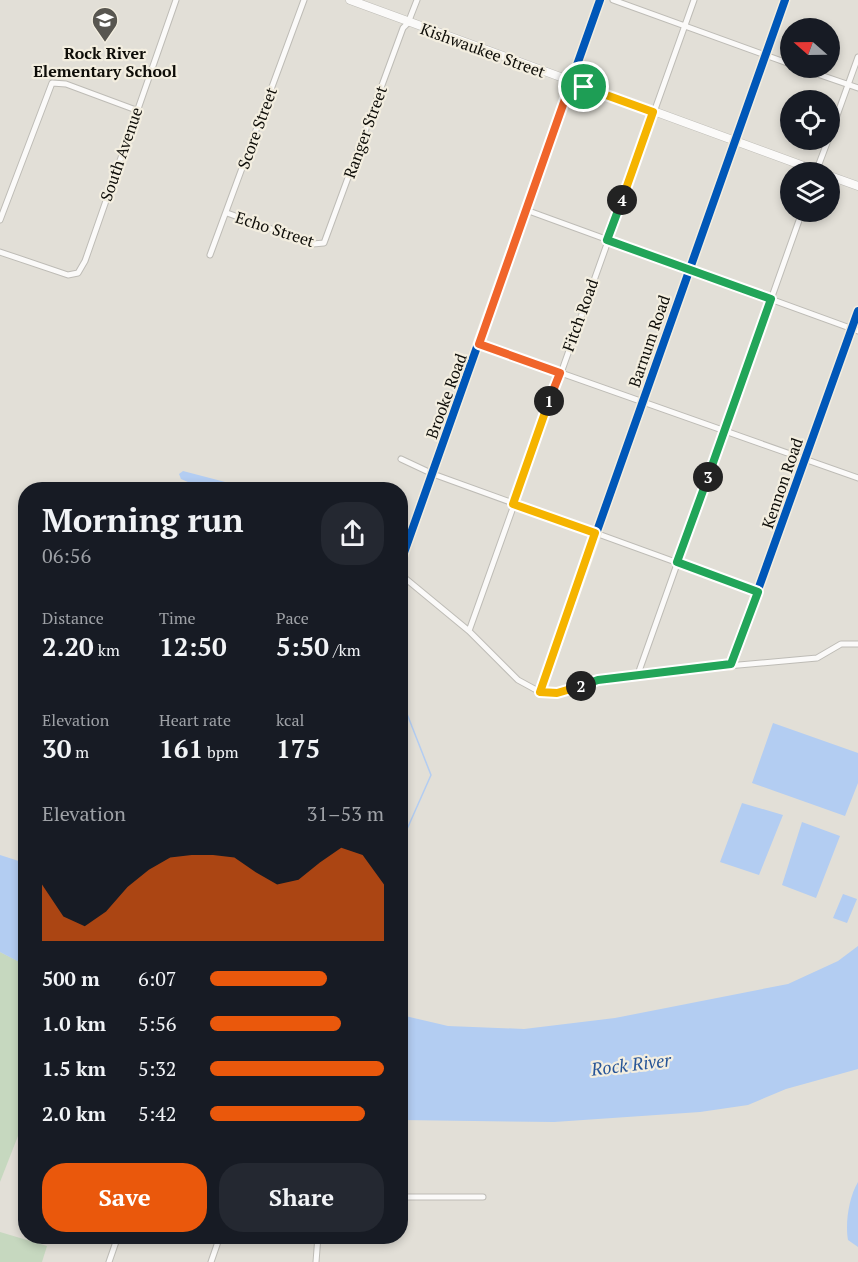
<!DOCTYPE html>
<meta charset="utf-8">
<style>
:root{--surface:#171b24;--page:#242831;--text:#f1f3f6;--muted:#9ea1a6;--accent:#ea580c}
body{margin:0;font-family:"PT Serif",serif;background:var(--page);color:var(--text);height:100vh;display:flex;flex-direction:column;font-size:22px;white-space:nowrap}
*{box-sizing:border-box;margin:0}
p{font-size:20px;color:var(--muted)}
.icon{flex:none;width:33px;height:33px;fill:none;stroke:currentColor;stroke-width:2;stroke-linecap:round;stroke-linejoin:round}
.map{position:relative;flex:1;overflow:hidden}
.panel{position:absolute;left:18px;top:482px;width:390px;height:762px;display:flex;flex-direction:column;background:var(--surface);border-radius:24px;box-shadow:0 3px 9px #0003}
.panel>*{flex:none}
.needle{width:39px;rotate:290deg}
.fabs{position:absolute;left:780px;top:18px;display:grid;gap:12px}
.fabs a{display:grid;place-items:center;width:60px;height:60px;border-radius:50%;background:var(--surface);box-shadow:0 3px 9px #0003;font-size:30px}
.pin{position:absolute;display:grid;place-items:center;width:51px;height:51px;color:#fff;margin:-26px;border:3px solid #fff;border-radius:50%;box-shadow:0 2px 6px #0007}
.km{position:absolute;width:30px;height:30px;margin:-15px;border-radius:50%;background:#222;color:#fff;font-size:16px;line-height:30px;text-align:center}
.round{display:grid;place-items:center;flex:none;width:63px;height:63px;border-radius:24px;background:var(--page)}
.head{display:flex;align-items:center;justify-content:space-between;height:102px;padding:0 24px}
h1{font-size:33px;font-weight:800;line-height:45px}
.figures{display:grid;grid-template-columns:repeat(3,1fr);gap:9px;height:102px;padding:6px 24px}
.figures div{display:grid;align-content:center}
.figures b{font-size:26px;font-weight:800}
.figures small{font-size:16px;font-weight:400}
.figures p{font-size:16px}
.chart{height:168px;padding:12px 24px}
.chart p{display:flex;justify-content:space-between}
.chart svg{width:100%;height:108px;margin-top:6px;fill:var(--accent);opacity:.7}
.action{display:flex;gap:12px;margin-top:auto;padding:12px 24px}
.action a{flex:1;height:69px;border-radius:24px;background:var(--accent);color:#fff;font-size:24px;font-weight:800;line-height:69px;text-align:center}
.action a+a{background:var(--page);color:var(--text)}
ul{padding:0 24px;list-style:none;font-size:20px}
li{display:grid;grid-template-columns:96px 72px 1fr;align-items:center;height:45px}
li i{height:15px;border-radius:8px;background:var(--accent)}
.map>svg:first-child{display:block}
.green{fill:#c6d8bf}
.water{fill:#b3cdf2}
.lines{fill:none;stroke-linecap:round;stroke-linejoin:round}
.stream{stroke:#b3cdf2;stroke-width:1.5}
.street-casing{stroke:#bebcb6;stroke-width:7}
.secondary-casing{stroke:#bebcb6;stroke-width:9}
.street{stroke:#fbfaf9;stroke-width:5}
.secondary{stroke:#fbfaf9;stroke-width:8}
.cycleway-casing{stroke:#f3eee0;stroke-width:11}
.cycleway{stroke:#0057b8;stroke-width:8}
.split-1-casing{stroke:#fff;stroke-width:12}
.split-2-casing{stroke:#fff;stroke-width:12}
.split-3-casing{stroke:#fff;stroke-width:12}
.split-4-casing{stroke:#fff;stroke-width:12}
.split-5-casing{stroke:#fff;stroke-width:12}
.split-1{stroke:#f0652b;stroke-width:8}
.split-2{stroke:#f5b400;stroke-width:8}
.split-3{stroke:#22a559;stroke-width:8}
.split-4{stroke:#22a559;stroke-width:8}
.split-5{stroke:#f5b400;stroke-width:8}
.labels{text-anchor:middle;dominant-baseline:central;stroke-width:4.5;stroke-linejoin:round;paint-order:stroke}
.street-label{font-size:16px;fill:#0e0d08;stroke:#f3eee0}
.poi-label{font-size:16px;font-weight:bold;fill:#0e0d08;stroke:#f3eee0}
.water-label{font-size:18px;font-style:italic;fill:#275597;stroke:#f3eee0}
</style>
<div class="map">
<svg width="858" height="1262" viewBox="0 0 858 1262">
<rect width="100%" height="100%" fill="#e2dfd7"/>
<path class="green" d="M0,952L26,965L25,1118L0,1182Z
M0,1232L47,1246L42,1262H0Z"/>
<path class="water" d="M183,471L229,483L243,489H204L181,479L179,474Z
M773,723L858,753V783L845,816L752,783Z
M742,803L783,815L759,875L720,862Z
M802,822L840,836L816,898L782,885Z
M0,855L25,863V965L0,952Z
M843,894L857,899L847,923L833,918Z
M858,946V1069L786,1089L748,1105L700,1112L554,1122L401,1120V1015L448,1026L524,1029L615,1018L788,984L838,961Z
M858,1182V1247L848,1240C845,1223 849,1197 858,1182Z"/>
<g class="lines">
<path class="stream" d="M400,696L431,775L400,845"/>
<g class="street-casing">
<path id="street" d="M613,0L790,64
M800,68L858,88
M830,135L858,57
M816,172L828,140
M526,210L858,331
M227,213L313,244L324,243L403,28L408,23L417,0
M0,220L52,83L66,84L136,110
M0,252L68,275L78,273L85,261L176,0
M210,255L304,0
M479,344L858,478
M401,459L433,474L758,592
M400,564L571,82
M400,574L469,631L518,680L540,692L557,693L598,680L638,674L817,658L841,644H858
M469,631L694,0
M731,665L858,311
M638,674L802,212
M540,692L785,0
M400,1197H483
M109,1262L118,1236
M211,1262L220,1236
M316,1262L318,1236"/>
</g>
<g class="secondary-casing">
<path id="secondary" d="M350,0L820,172
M571,82L600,0
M830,176L858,186"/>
</g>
<use href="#street" class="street"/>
<use href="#secondary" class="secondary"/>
<g class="cycleway-casing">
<path id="cycleway" d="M400,564L600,0
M731,665L858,311
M540,692L785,0"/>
</g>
<use href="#cycleway" class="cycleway"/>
</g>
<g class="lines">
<g class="split-1-casing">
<path id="split-1" d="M549,401L560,373L479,344L571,82L584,87"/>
</g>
<g class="split-2-casing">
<path id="split-2" d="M549,401L513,504L595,533L540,692L557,693L581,686"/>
</g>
<g class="split-3-casing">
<path id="split-3" d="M581,686L598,680L731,664L758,592L677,562L708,477"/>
</g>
<g class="split-4-casing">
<path id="split-4" d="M622,200L607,240L771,299L708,477"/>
</g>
<g class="split-5-casing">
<path id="split-5" d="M584,87L653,112L622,200"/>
</g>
<use href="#split-1" class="split-1"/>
<use href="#split-2" class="split-2"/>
<use href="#split-3" class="split-3"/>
<use href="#split-4" class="split-4"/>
<use href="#split-5" class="split-5"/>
</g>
<defs>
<g id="school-pin" transform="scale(1.35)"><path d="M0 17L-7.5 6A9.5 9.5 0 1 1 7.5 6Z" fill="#585650" stroke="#f3eee0"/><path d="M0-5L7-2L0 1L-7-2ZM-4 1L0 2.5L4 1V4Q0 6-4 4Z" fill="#fff"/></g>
</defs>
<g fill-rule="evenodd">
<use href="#school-pin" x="105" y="20"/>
</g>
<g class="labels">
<g class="street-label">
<text transform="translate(483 50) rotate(20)">Kishwaukee Street</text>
<text transform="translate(257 128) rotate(-70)">Score Street</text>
<text transform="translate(365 132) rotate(-70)">Ranger Street</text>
<text transform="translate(121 154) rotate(-71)">South Avenue</text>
<text transform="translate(275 229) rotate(18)">Echo Street</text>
<text transform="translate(580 315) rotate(-70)">Fitch Road</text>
<text transform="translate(649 341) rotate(-71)">Barnum Road</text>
<text transform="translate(446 396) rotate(-70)">Brooke Road</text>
<text transform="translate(782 483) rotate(-71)">Kennon Road</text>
</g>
<g class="poi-label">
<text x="105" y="53">Rock River<tspan x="105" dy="18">Elementary School</tspan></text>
</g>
<g class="water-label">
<text transform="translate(631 1064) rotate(-7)">Rock River</text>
</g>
</g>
</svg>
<div class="fabs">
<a><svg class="needle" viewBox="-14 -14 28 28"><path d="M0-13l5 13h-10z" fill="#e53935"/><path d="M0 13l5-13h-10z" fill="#9ea1a6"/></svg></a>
<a><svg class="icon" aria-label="locate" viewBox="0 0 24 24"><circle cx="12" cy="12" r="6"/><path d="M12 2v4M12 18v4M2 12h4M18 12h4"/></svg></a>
<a><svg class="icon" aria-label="layers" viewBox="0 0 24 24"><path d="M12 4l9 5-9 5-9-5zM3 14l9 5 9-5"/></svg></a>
</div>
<div class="pin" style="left:584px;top:87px;background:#1e9e55"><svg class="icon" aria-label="arrive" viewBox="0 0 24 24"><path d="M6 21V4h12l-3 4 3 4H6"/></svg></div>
<b class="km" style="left:549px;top:401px">1</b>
<b class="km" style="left:581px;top:686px">2</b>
<b class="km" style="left:708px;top:477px">3</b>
<b class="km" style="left:622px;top:200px">4</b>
<section class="panel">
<div class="head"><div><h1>Morning run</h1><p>06:56</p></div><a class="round"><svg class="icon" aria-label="share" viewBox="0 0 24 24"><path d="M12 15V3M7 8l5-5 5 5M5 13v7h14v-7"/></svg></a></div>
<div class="figures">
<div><p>Distance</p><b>2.20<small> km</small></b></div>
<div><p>Time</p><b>12:50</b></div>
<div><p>Pace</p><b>5:50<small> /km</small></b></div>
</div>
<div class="figures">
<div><p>Elevation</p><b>30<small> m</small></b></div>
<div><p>Heart rate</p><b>161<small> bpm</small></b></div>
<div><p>kcal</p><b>175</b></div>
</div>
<div class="chart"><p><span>Elevation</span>31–53 m</p>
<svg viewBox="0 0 160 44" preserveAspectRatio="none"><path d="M0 44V21L10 34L20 38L30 32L40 22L50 15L60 10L70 9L80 9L90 10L100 16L110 21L120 19L130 12L140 6L150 9L160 21V44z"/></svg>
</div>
<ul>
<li><b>500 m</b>6:07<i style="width:67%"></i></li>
<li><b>1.0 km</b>5:56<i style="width:75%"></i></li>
<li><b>1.5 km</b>5:32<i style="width:100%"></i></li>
<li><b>2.0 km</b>5:42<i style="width:89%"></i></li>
</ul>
<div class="action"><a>Save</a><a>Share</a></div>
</section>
</div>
